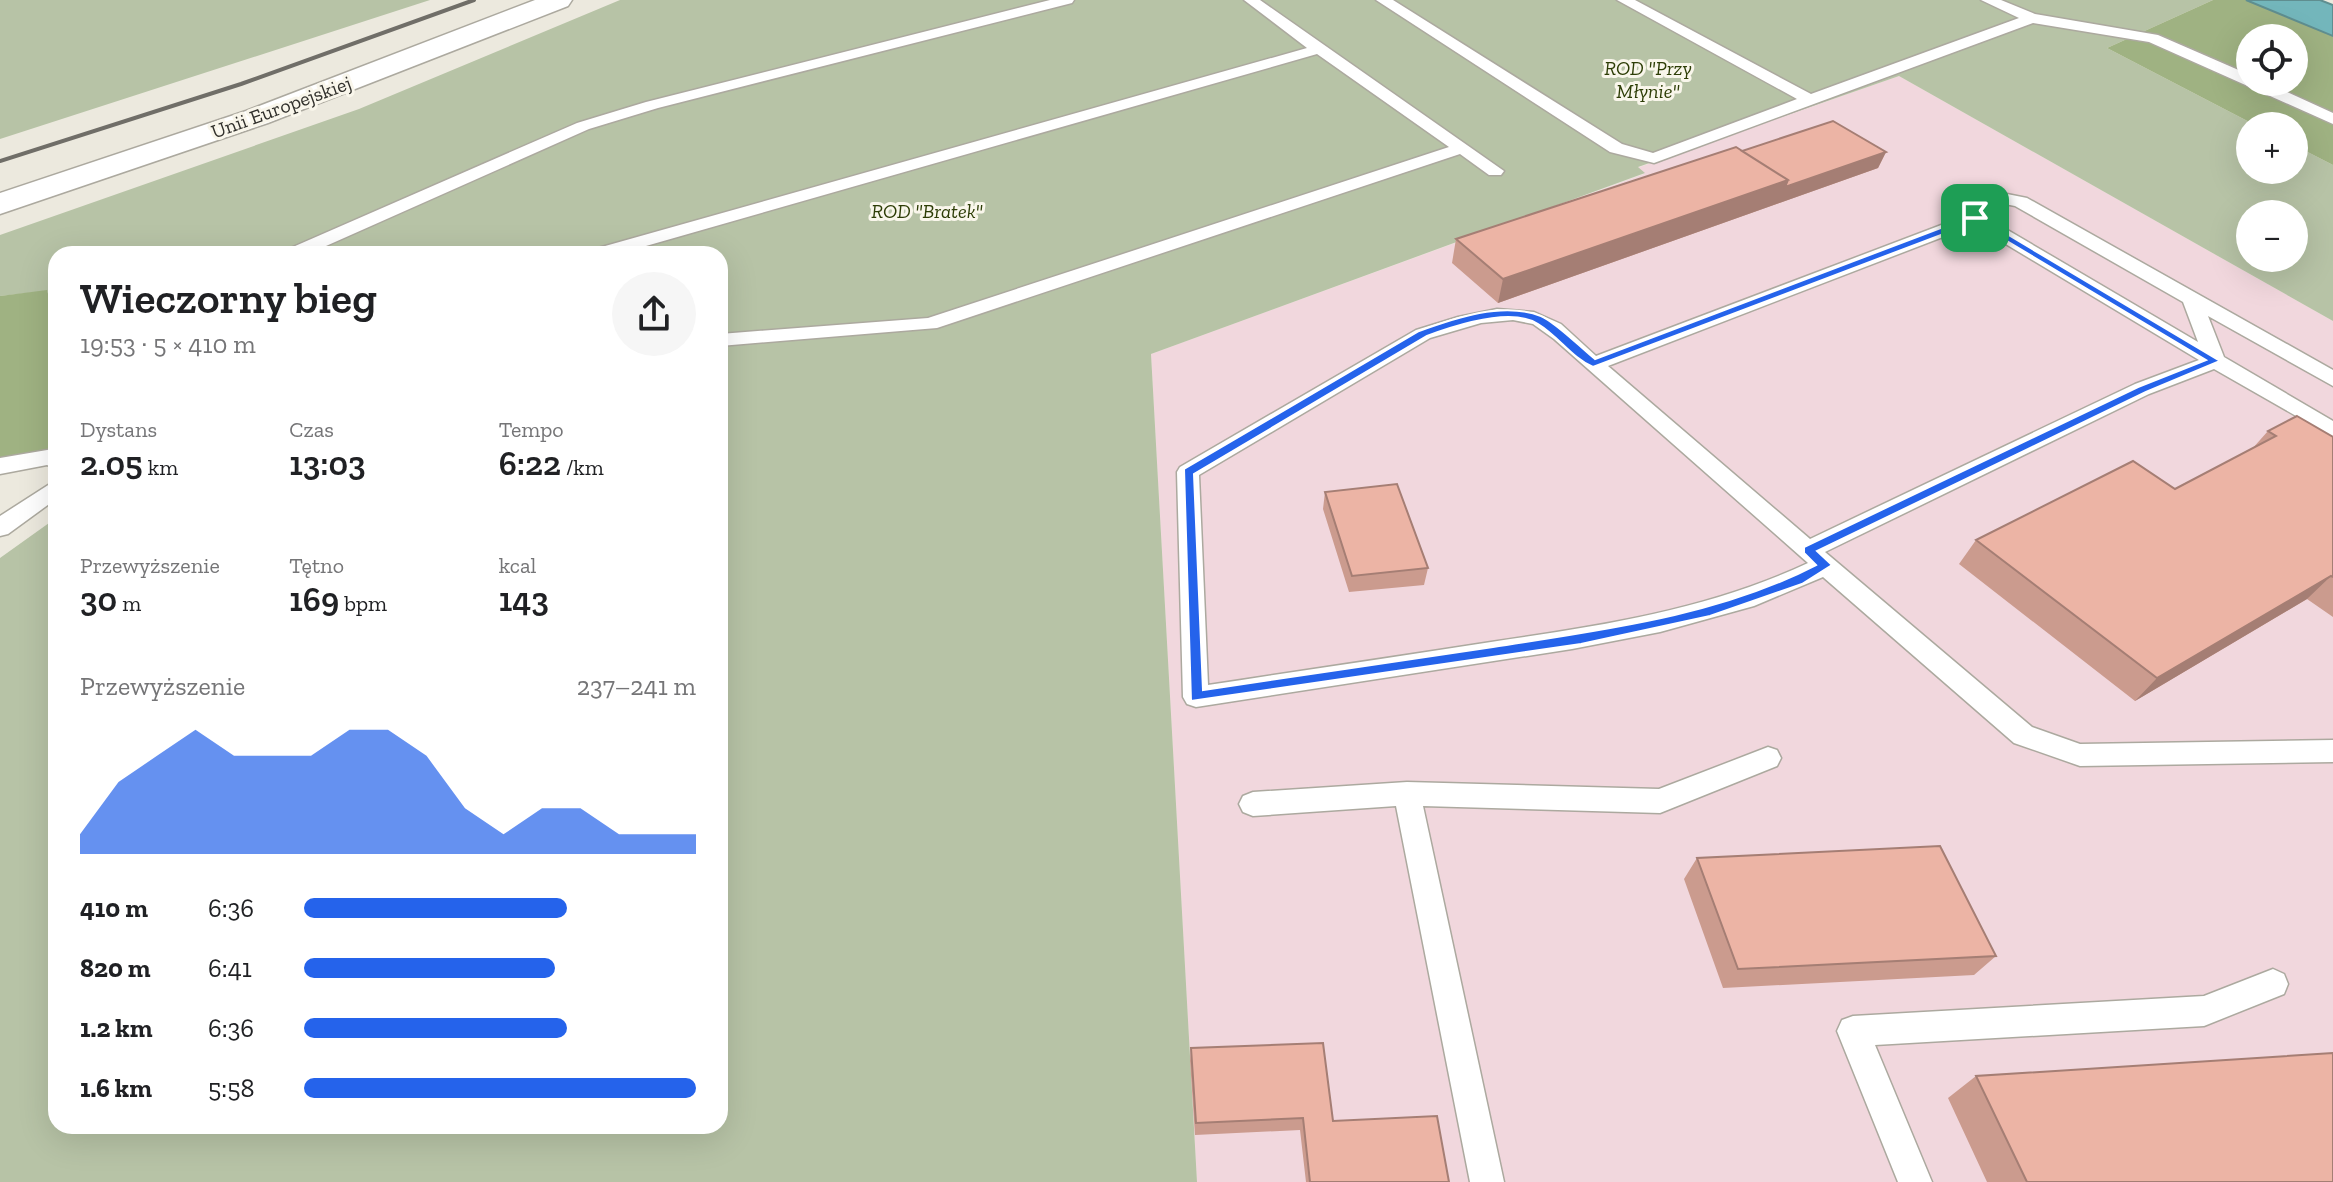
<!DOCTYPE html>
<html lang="pl">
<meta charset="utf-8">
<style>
:root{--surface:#fff;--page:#f6f6f6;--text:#202124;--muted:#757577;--accent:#2563eb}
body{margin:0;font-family:"Zilla Slab",serif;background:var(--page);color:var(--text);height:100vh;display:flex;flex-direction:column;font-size:30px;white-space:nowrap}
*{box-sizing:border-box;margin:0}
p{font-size:26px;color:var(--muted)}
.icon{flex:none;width:44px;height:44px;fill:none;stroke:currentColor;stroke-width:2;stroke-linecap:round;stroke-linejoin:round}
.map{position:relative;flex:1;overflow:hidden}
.panel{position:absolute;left:48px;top:246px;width:680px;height:888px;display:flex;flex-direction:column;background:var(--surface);border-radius:24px;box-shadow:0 8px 32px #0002}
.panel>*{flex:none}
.buttons{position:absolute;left:2236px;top:24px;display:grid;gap:16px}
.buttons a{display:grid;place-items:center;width:72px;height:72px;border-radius:50%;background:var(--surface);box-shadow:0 8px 32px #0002;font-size:40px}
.pin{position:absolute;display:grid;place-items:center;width:68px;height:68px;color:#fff;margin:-34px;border-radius:16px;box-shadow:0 4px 12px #0006}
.round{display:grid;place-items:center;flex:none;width:84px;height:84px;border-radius:42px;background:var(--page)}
.head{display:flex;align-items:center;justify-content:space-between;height:136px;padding:0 32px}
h1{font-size:44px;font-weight:600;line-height:60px}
.metrics{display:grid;grid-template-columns:repeat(3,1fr);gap:12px;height:136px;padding:8px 32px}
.metrics div{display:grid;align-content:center}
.metrics b{font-size:34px;font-weight:600}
.metrics small{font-size:22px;font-weight:400}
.metrics p{font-size:22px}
.chart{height:224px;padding:16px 32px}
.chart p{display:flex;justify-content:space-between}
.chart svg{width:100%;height:144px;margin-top:8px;fill:var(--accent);opacity:.7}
ul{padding:0 32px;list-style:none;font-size:26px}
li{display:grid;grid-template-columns:128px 96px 1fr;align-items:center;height:60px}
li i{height:20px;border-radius:10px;background:var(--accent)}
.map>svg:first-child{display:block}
.industrial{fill:#f1d7dd}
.green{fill:#b7c3a6;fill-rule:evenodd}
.forest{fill:#9fb282;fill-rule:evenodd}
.water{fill:#73b6bb;stroke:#5f8e90;stroke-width:2}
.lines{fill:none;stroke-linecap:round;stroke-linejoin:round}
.service-casing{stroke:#aca99f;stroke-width:3}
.secondary-casing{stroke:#aca99f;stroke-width:3}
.service{fill:#fff;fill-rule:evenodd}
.secondary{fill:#fff;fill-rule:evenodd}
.rail{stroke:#706e68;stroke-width:4}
.wall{fill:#cb9b8e}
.shaded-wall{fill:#a57e74}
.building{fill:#ecb4a5;stroke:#a57e74;stroke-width:2}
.route{fill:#2563eb;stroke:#fff;stroke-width:2;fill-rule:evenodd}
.labels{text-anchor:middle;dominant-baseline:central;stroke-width:6;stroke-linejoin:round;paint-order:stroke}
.far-park-label{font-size:20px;font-style:italic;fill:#2d3d06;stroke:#f9f6eb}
.far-street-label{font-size:20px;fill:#31302c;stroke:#f9f6eb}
</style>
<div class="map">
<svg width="2333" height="1182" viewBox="0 0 2333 1182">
<rect width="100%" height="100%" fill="#ece9de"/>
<path class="industrial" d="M1899,76L2333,321V1182H1197L1151,354L1644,174L1637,168Z"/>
<path class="green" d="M0,0H430L0,139Z
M620,0H2213L2107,48L2257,126H2250V170H2294V145L2333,165V321L1899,76L1638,167L1645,173L1151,354L1197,1182H0V558L56,518V1126H720V254H56V323L47,291L0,296V235L359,109ZM2250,214H2294V258H2250Z"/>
<path class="forest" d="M2213,0H2246L2333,36V165L2294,145V126H2257L2107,48ZM2250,38H2294V82H2250Z
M47,290L56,323V449L0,473V296Z"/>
<path class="water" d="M2246,0H2320L2333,5V36Z"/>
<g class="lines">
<g class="service-casing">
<path id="service" d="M1050,0H1074L1072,3L658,108L589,129L308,254H284L286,250L577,123L646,102Z
M1244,0H1260L1504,171L1501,175H1489L1460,154L937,328L720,346V334L928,318L1449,147L1317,54L618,254H589L591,250L1307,48Z
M1376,0H1393L1622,144L1653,153L1797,99L1617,0H1635L1811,94L2019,18L1981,0H2001L2035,14L2158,35L2250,75V82H2265L2333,113V124L2149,42L2033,23L1654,163L1610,152Z
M1987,190L2027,198L2333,370V386L2208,316L2224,357L2333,421V437L2214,369L2149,394L1825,552L2032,727L2080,744L2333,740V762L2080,766L2014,743L1823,577L1754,606L1660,632L1572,649L1196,707L1187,704L1183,697L1177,472L1180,467L1416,330L1458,317L1497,309L1534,312L1561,324L1596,356L1965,216L1959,203ZM1989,201L2015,206L2183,302L2198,342L1982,215L1978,205ZM1974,225L2199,360L2135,384L1810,539L1608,366ZM1513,320L1533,324L1554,339L1808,563C1708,610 1600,626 1491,642C1397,657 1303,670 1208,685L1199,475L1430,338L1481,323Z
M53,449H56V469L47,465L0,474V458Z
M56,480V499L8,534L0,536V516Z
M1768,747L1777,750L1781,758L1777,766L1660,813L1423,806L1504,1182H1470L1396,806L1253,816L1243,812L1239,804L1243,796L1253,792L1407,782L1659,789Z
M2273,969L2284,974L2288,984L2284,994L2204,1026L1875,1045L1932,1182H1898L1837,1031L1842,1020L1853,1016L2204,996Z"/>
</g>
<g class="secondary-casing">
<path id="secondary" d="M535,0H572L568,6L268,123L0,214V193L246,111Z"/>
</g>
<use href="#service" class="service"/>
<use href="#secondary" class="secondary"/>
<path class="rail" d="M0,161L241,84L474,0"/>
</g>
<path class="wall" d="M1742,151L1886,152L1878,168L1498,303L1452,263L1456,239Z
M2268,431L2333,437V617L2307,599L2135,701L1959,564L1976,540L2175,489L2252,449Z
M1325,492L1428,568L1424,585L1349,592L1323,509Z
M1697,858L1996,956L1974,975L1723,988L1684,879Z
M1191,1048L1333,1121L1449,1182H1306L1300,1130L1195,1135L1190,1061Z
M1976,1076L2333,1182H1987L1948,1098Z"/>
<path class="shaded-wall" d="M1886,152L1878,168L1498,303L1503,279L1788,180Z
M2331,576L2307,599L2135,701L2157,678Z"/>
<path class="building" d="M1833,121L1886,152L1785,187L1788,180L1742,151Z
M1736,147L1788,180L1503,279L1456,239Z
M2297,416L2333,437V577L2331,576L2157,678L1976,540L2133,461L2175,489L2276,436L2268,431Z
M1397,484L1428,568L1352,576L1325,492Z
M1940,846L1996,956L1738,969L1697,858Z
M1323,1043L1333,1121L1437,1116L1449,1182H1310L1303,1118L1196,1123L1191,1048Z
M2333,1053V1182H2027L1976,1076Z"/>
<path class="route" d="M1975,215L2220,361L2146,392L1817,551L1832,565L1802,584L1710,616L1581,644L1191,701L1184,469L1419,331C1455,318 1503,301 1541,316C1557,323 1581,348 1595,359ZM1975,222L2206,360L2138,387L1804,547V553L1816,565C1718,616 1601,630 1493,647C1396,661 1300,676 1203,690L1194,474L1427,336C1454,326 1511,307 1538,324C1558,336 1572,358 1593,367Z"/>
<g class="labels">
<g class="far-park-label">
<text x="1648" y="68">ROD "Przy<tspan x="1648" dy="23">Młynie"</tspan></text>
<text x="927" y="211">ROD "Bratek"</text>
</g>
<g class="far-street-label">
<text transform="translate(281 107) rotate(-20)">Unii Europejskiej</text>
</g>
</g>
</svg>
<div class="buttons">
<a><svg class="icon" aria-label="locate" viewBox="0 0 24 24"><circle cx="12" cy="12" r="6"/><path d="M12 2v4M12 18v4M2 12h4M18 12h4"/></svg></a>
<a>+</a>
<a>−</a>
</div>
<div class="pin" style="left:1975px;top:218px;background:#1e9e55"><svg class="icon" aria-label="arrive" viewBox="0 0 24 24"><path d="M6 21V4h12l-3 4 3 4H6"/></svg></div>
<section class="panel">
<div class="head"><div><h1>Wieczorny bieg</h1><p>19:53 · 5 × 410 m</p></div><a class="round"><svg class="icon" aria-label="share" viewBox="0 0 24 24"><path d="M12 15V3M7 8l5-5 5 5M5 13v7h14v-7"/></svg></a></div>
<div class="metrics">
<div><p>Dystans</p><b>2.05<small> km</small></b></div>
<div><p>Czas</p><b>13:03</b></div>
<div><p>Tempo</p><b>6:22<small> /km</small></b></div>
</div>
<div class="metrics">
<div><p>Przewyższenie</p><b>30<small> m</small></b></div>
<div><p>Tętno</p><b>169<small> bpm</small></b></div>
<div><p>kcal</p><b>143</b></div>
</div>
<div class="chart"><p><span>Przewyższenie</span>237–241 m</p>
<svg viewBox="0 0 160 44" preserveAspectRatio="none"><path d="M0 44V38L10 22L20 14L30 6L40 14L50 14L60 14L70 6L80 6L90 14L100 30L110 38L120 30L130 30L140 38L150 38L160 38V44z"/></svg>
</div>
<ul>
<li><b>410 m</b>6:36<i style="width:67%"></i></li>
<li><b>820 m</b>6:41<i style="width:64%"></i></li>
<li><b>1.2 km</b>6:36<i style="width:67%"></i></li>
<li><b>1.6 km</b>5:58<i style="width:100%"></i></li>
</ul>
</section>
</div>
